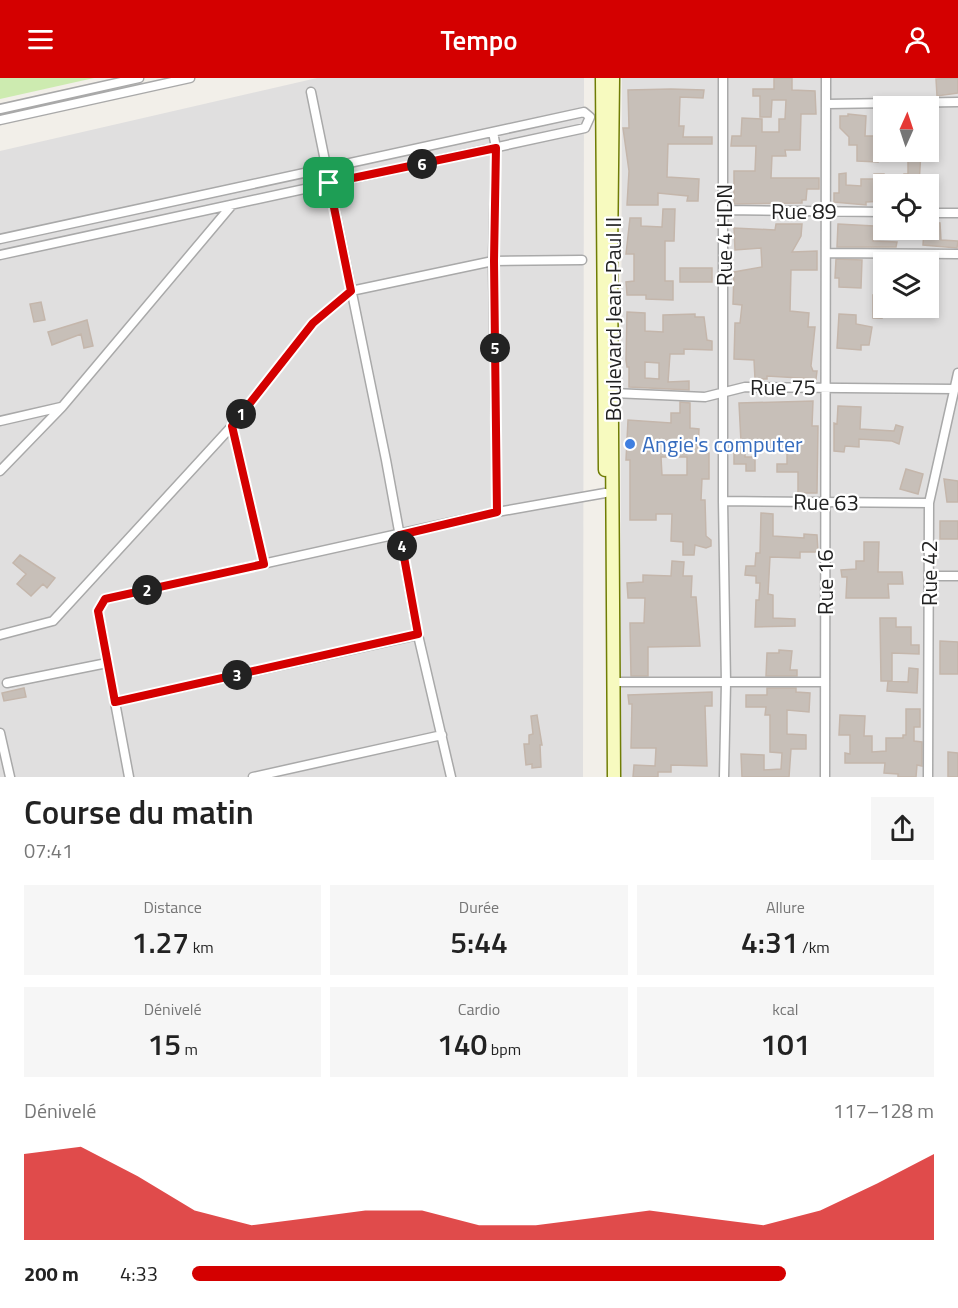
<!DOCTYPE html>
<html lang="fr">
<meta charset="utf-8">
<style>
:root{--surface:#fff;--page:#f6f6f6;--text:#222;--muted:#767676;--accent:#d40000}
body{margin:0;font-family:"Titillium Web",sans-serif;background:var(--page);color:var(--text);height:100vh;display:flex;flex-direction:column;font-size:22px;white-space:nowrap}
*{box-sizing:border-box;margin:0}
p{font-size:20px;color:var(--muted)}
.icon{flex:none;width:33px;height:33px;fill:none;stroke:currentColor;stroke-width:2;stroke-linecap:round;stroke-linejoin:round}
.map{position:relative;height:699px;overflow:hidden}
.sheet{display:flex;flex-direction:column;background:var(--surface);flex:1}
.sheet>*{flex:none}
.needle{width:39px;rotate:3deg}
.buttons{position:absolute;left:873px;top:18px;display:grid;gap:12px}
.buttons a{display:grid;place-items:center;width:66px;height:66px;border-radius:0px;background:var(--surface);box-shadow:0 3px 9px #0003;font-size:30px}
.pin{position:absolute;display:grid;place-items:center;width:51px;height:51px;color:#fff;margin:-26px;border-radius:12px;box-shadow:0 3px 9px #0006}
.km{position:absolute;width:30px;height:30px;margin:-15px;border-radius:50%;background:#222;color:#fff;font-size:16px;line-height:30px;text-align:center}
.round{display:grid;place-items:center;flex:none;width:63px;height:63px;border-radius:0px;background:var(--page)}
.summary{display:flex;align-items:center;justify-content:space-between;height:102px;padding:0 24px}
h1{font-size:33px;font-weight:600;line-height:45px}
.metrics{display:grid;grid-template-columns:repeat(3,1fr);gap:9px;height:102px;padding:6px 24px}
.metrics div{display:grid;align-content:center;border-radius:0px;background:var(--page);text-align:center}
.metrics b{font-size:30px;font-weight:600}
.metrics small{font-size:16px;font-weight:400}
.metrics p{font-size:16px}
.chart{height:168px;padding:12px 24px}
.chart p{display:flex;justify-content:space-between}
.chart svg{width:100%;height:108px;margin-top:6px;fill:var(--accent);opacity:.7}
ul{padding:0 24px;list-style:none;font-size:20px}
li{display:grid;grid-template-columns:96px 72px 1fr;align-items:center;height:45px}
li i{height:15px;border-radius:8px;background:var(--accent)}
header{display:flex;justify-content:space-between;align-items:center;height:78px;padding:0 24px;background:var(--accent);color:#fff;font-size:27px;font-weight:600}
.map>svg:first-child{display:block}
.residential{fill:#e0dfdf;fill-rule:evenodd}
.grass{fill:#cdebb0}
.building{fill:#c7bfb8;stroke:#c4b6ab;stroke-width:1.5;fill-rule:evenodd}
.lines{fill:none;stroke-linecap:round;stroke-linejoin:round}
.street-casing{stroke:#a9a9a9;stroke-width:11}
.secondary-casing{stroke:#707d05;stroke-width:15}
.street{stroke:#fff;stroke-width:8}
.secondary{stroke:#f7fabf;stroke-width:12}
.route-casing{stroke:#fff;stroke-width:12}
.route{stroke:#d40000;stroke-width:8}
.shop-dot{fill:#3f7fe0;stroke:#fff;stroke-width:2}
.labels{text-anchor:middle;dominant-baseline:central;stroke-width:4.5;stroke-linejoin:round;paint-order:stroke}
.street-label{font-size:22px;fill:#222;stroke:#fff}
.shop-label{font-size:22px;fill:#366cbe;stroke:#fff;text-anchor:start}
</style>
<header><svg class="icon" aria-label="menu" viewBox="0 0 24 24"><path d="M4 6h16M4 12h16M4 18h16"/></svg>Tempo<svg class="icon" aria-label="person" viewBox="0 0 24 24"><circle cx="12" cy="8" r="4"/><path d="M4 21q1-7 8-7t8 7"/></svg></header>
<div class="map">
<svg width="958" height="699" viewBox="0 0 958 699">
<rect width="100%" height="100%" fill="#f2efe9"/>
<path class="residential" d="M317,0H584L583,699H0V73Z
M622,0H958V699H620ZM884,28H928V74H884ZM884,106H928V152H884ZM884,184H928V230H884Z"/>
<path class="grass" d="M0,0H94L0,21Z"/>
<path class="building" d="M774,0H792V12L815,13L816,36H801L800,72H785L786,78H772L771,100H819V111H807L806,122H802V125L734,126V93H755L756,68H731L732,58H741L742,40L762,41V54H779V41H785L786,22H772L771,39H760V18H753V11H774Z
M958,0V15L937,18L936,1Z
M671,11L704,12L703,20L680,19L679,48H684L683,59H712V66H668L667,99L699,101L698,123H687L688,118L658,115V127H627L629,93L623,50H629L628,12Z
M848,36L866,38L865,58H878V84L857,83V67H849V59L840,50V38H848Z
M894,74H921L919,106H904V96H908V81H894Z
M846,95V107L861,108V101H874V96H884V123L866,124V127L834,124V115H839V96Z
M663,131H675L674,163H665V203H673V222L646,221V217H627L626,204L634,203V176H626L630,140H641V148L662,149Z
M928,144L940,145L941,162L958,163L957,170L923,167L924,152H928Z
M776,146H802L801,158L792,174L817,173V192H791L790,233L809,235L808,249H815L811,288L813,293H817L816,301L767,298V301H755L754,282L734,281L735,245H740L742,227L733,226L734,194L762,189L761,170L735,172L734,150L775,152Z
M838,146L874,148L873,163L897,164L896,169H837Z
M836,181L862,182L861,210L839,209V200H835Z
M680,190H712V204H680Z
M881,216L882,240H873V217Z
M41,224L45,242L34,244L30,226Z
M627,234L645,235V253L663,254V237L695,236V239H704L707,262L712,263V272L684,271V276H670L668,304L689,303V312L629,309V289H627L626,282ZM645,284L659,285V301L645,300Z
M839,236L856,237V246L872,249L869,267H861V272L837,270Z
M87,242L93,268L84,270L81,256L52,267L48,254Z
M813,323L812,348H818L817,415H798V394H777V386H787V372L770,371V366L761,367V364H741L739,325Z
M680,324L690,325V350L699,351L698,375H709V401H702L701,422H705L706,458L711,462V468L706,470L695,467L694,477H683V464L671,463L672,436H656V442H630V382H626L628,342L671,345V335H680ZM661,379H687V397H662Z
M838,328L861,329L860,351L894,353L896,347L903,349L899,366L892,363L859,361V369L845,368L844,374L834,373V345L837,346Z
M734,369H745V379H755V393H746V386H734Z
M906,391L923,396L918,416L900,411Z
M944,401L958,403V424H947Z
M761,435L773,436V458L804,460V456L817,457L818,474H800V480L770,479L768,516L773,517V540L795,541V548L755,549L756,522H759L760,505H756V498L745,497L746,488H755L756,475H760Z
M940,443H958V461H940Z
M864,464H879L878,494H902L903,506H888L889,520H846L847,499H842L841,492L856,491V483H864Z
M20,477L55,500L47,510L43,506L31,518L17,506L26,496L13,485Z
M672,483L684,484L683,498H692L691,519H696L700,568L648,569V598H631L630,545H644L645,520H628L627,505L643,504V497L671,498Z
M880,540H896V549H911V567H919V576L892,575V603H881Z
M940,563L958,564V596H940Z
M779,572L792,573L790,592H797V598H766L767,575H779Z
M909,590L918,591L917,615L887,613L888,603L908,604Z
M24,610L26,619L4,623L2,615Z
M767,610H796V614L810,615L809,634L787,632V656L806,657V671H791L789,699H742L741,676L764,677V692L781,691L782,675L770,674V637H765L766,629H746V617H767Z
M712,614V628H705L707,688L671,687V694H658V699H633L634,687L655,688L656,670H631L632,626H629L628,617Z
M906,631H920V649H914V663L922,664V688L917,687L916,699H898V696L884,695L885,685H845V675L850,676V657H839L840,637L865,638L864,658H872V674L886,673V660H903V657H906Z
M537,637L542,667H540L541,689L532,690V686L526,687L524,666H529V657L533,656L531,638Z
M948,674L958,675V699H948Z"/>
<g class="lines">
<g class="street-casing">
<path id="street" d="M723,0V423L726,605L724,699
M311,14L386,382L418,557L451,699
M827,26L958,24
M0,31L139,0
M0,42L190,0
M493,54L496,70L493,183L497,434
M724,132L884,134
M928,135H958
M0,161L584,34L590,39L585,50L0,177
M827,175L958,176
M613,315L705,319L745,309L954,311
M0,343L61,329
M232,348L264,486
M0,393L62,329L232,127
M723,423L929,425
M929,498H958
M0,557L53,543L232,348L313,245L351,213L493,183L582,182
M613,604H824
M7,605L107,585
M115,624L418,557
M0,655L10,699
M129,699L98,533L105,521L497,434L605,415
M253,699L442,657
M825,699L826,0
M928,699L929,425L958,295"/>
</g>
<g class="secondary-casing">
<path id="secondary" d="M602,0L605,392
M613,0L611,178L614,699"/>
</g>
<use href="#street" class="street"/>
<use href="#secondary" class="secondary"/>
</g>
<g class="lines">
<g class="route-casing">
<path id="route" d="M496,70L494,183L497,434L400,457L418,556L115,624L98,533L105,521L264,486L232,348L313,245L351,213L329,105Z"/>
</g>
<use href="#route" class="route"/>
</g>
<circle class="shop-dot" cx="630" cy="366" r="6"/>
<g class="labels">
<g class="street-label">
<text x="804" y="133">Rue 89</text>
<text transform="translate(724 157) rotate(-90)">Rue 4 HDN</text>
<text transform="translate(613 241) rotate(-90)">Boulevard Jean-Paul II</text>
<text x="783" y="309">Rue 75</text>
<text transform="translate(826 424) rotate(1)">Rue 63</text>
<text transform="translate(929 495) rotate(-90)">Rue 42</text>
<text transform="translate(825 504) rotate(-90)">Rue 16</text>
</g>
<g class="shop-label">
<text x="642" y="366">Angie's computer</text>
</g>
</g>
</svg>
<div class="buttons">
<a><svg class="needle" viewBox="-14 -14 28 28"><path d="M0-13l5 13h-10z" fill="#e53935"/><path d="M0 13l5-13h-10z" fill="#767676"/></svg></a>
<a><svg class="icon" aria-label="locate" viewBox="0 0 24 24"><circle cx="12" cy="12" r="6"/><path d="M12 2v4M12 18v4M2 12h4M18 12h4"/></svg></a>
<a><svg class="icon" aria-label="layers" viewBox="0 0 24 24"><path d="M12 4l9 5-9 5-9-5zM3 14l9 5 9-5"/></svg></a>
</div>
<div class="pin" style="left:329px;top:105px;background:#1e9e55"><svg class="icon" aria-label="arrive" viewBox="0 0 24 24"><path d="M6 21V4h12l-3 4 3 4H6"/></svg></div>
<b class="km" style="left:241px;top:336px">1</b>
<b class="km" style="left:147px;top:512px">2</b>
<b class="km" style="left:237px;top:597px">3</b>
<b class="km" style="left:402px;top:468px">4</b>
<b class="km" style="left:495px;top:270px">5</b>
<b class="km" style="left:422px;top:86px">6</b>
</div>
<section class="sheet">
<div class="summary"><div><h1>Course du matin</h1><p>07:41</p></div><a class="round"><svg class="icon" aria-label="share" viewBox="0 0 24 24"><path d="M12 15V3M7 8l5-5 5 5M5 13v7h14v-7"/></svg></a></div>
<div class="metrics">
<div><p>Distance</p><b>1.27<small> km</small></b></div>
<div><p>Durée</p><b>5:44</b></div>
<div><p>Allure</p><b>4:31<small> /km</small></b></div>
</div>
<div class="metrics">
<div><p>Dénivelé</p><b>15<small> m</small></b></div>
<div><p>Cardio</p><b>140<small> bpm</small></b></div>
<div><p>kcal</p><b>101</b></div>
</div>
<div class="chart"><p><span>Dénivelé</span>117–128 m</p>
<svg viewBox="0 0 160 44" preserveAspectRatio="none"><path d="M0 44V9L10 6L20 18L30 32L40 38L50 35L60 32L70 32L80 38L90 38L100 35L110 32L120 35L130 38L140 32L150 21L160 9V44z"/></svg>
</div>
<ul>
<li><b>200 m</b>4:33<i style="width:80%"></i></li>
</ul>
</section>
